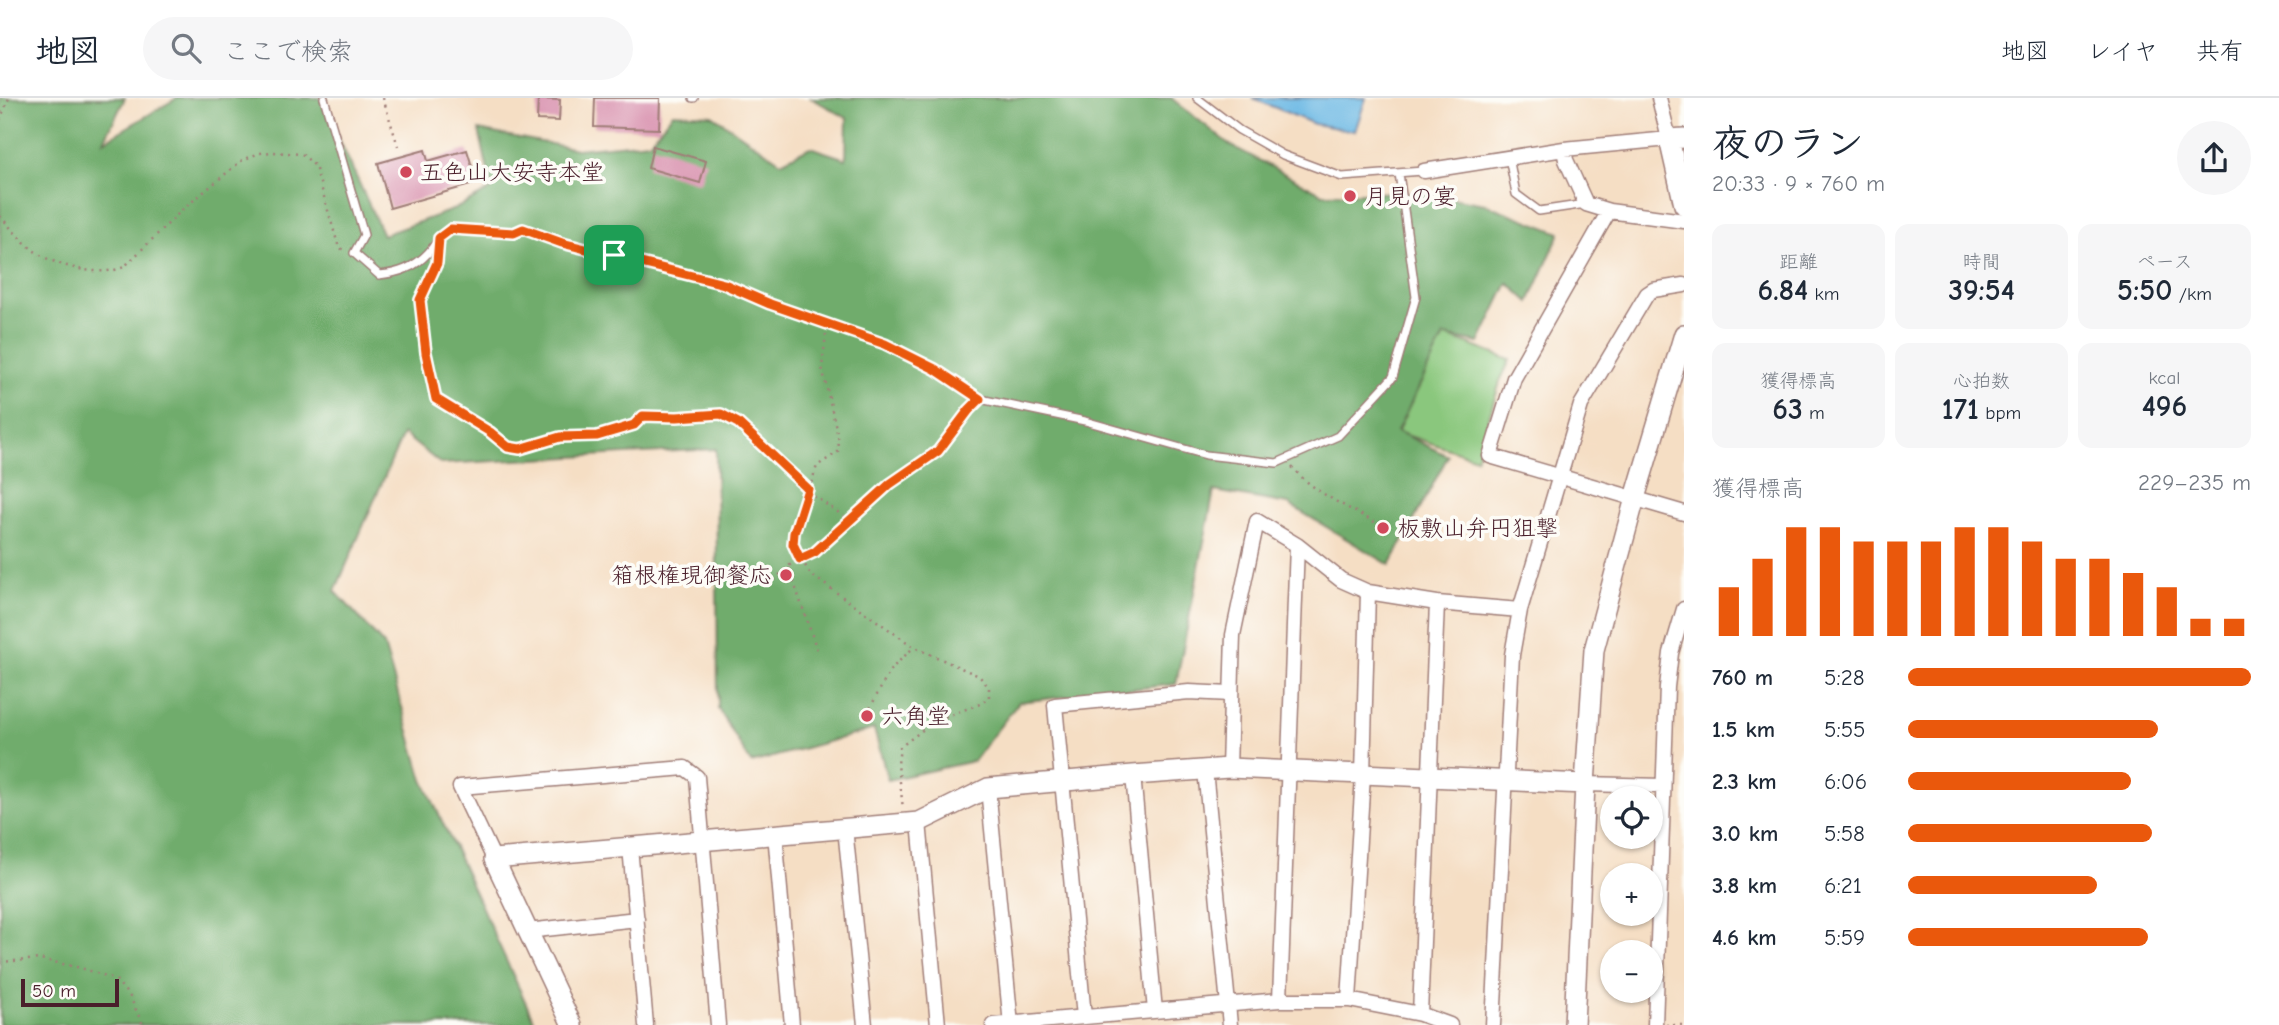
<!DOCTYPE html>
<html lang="ja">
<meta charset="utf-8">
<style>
:root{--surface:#fff;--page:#f6f6f7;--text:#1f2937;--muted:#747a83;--line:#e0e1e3;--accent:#ea580c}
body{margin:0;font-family:"Comic Neue","Klee One",sans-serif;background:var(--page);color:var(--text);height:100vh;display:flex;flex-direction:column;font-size:26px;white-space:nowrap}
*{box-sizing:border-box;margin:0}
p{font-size:23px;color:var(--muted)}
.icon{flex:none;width:38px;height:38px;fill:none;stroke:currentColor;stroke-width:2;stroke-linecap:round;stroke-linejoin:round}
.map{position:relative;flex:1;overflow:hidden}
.sheet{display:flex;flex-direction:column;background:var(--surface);width:595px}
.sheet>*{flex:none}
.fabs{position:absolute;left:1600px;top:688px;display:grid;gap:14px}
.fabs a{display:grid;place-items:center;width:63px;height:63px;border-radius:50%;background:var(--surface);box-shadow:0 2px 5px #0004;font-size:35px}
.scale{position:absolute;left:21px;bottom:18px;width:98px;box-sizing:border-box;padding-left:7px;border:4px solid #4a1f2b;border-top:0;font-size:19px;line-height:24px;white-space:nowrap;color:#4a1f2b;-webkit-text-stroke:5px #fdfcf7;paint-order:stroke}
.pin{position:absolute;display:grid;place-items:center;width:60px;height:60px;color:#fff;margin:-30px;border-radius:14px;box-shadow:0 4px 10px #0006}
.round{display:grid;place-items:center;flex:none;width:74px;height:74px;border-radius:37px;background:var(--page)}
.headline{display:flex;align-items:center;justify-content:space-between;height:119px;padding:0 28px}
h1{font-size:38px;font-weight:600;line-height:52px}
.stats{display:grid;grid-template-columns:repeat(3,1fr);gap:10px;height:119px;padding:7px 28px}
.stats div{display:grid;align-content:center;border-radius:14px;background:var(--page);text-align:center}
.stats b{font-size:30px;font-weight:600}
.stats small{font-size:19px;font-weight:400}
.stats p{font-size:19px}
.chart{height:196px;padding:14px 28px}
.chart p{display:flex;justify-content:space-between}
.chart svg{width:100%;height:126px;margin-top:7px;stroke:var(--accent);stroke-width:6}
ul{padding:0 28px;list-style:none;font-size:23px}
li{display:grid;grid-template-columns:112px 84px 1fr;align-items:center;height:52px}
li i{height:18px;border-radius:9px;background:var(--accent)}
header{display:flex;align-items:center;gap:42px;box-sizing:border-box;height:98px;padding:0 35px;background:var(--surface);border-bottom:2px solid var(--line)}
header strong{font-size:33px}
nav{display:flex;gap:38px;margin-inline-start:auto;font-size:24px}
.search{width:490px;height:63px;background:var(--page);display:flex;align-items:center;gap:18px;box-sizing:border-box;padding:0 24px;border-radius:38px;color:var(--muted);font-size:26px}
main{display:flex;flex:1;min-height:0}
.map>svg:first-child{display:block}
.green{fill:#8ac77d;stroke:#6a7354;stroke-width:2}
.forest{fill:#6fac6c;stroke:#5c664c;stroke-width:2}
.water{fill:#6ab8e4;stroke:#5a6c88;stroke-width:2}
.building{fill:#d88fad}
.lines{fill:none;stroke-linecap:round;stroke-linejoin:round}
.service-casing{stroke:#a07e78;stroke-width:10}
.minor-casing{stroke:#a07e78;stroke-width:17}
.tertiary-casing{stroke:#a07e78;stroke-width:22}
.path{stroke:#a07e78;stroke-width:2.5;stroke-dasharray:2 5;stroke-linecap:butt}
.service{stroke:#fff;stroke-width:7}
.minor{stroke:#fff;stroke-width:14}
.tertiary{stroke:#fff;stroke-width:19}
.route-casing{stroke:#fff;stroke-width:14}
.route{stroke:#ea580c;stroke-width:9}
.poi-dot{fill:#d1495b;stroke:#fdfcf7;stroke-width:2.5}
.labels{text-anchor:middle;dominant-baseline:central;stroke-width:7;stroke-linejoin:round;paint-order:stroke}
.poi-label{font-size:23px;fill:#4a1f2b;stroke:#fdfcf7;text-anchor:start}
</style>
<header>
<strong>地図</strong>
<div class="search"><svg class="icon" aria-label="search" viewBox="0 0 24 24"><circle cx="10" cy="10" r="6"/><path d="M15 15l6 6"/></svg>ここで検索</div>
<nav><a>地図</a><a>レイヤ</a><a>共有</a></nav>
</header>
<main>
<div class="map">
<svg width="1684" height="927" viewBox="0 0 1684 927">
<rect width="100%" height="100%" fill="#fdfcf7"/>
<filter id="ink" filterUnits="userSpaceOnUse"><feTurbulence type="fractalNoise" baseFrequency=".0143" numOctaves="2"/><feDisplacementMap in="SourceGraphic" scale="14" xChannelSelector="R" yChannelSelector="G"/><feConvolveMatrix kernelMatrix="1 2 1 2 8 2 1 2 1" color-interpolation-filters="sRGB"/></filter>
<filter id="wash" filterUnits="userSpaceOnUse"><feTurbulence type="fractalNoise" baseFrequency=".00686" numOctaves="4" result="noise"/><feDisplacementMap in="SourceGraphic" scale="28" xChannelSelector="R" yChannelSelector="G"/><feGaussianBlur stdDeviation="1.57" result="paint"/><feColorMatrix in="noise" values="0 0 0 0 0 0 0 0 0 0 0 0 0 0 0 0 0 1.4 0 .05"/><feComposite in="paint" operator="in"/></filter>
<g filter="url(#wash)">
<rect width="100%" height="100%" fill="#f5dec4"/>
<path class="green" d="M1444,237L1510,262L1501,281L1476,360L1397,334Z"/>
<path class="forest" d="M0,0H125L104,43L177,0H320L383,137L455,111L492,91L479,32L577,51L649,44L673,15L712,17L781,64L810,49L846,61L847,20L811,0H1171L1230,47L1323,96L1418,94L1485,106L1560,135L1529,204L1508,185L1479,245L1444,238L1397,333L1448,358L1390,467L1288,406L1214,393L1176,586L1019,604L973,663L888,682L874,631L751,665L718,610L716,351L441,366L403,336L335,493L384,547L423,682L536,927H0Z"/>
<path class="water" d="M1252,0H1366L1355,33L1314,26Z"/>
<g id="blocks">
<path class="building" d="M595,0H660L659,31L594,29Z
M538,1L560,2L559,23L537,22Z
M653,48L706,63L700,85L648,70Z
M425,52L428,63L467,52L477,85L390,110L378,65Z"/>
</g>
</g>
<g filter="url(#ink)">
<use href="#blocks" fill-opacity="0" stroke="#a07e78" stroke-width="2"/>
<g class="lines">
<g class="service-casing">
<path id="service" d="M324,0L364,137L354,155L379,177C399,175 414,170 428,155C436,146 440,137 451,131L514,135L523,131L562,145L724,186L770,206L885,246L935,271L980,301L1085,323L1206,357L1277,365L1338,338L1393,279L1416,199L1399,75
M693,0H694
M1197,0L1239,32L1283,57L1342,79L1423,73
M1509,59L1516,96L1539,113L1586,106"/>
</g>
<g class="minor-casing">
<path id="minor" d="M1564,51L1566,62L1586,106L1609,113L1684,123
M1424,73L1564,51L1669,41L1659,0
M1609,113L1514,280L1490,358L1684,415
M1229,670L1233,537L1257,423L1297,447L1341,482L1368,494L1437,505L1520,512
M1205,672L1230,927
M1133,677L1155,913
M1585,686L1662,688
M988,690L1011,927
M919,724L938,927
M845,730L865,927
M775,735L792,927
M630,749L646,927
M494,761L460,689L685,670L697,679L718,927
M527,833L637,821
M1280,902L1297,447
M1349,902L1363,677L1368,494
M1420,916L1437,505
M1084,919L1055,607L1189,594L1231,596
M993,927L1280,902H1349L1420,916L1450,927
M1493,927L1512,557L1520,512L1581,307L1647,196L1653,192L1684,187
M1655,927L1667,589L1671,555L1684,511"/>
</g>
<g class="tertiary-casing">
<path id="tertiary" d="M1684,40L1669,41L1684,107
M572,927L494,761L919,724L988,690L1133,677L1229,670L1585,686
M1574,927L1585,686L1594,552L1635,400L1684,236"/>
</g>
<path class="path" d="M383,0L398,48
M0,22L9,0
M0,118C10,129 20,141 31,150C51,168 100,180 124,169L182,112L241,63L259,55L273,54L302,56L315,68L339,150L347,153
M437,161L420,202L426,255L437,301L490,334L508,349L520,351L560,339L597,338L633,327L643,318L689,319L709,315L727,318L738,325L807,391
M826,236L822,269L839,343L838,354L817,368L794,435L793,446L810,476L914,549L979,578L989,589V600L980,606L936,622L900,649L898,666L903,711
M1292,369C1315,396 1348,409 1378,426
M808,394L851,423
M789,470L817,552
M769,487L790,467L815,455L890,386L938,353L973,309
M870,610L891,571L914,549
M0,864L40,861L81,870L115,881L130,899L143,927
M1666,927H1684"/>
<use href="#service" class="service"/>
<use href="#minor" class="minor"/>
<use href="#tertiary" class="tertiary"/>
</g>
</g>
<g class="lines" filter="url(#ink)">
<g class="route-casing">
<path id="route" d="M451,131L514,135L523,131L562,145L724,186L770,206L885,246L935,271L980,301L969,312L938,353L890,386L815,454L800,461L793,446L794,435L808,391L738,325L721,316L677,319L643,318L634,327L597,338L560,339L520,351L508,349L490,334L436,301L426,255L420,202L437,165L439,140Z"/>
</g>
<use href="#route" class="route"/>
</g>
<g class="poi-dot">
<circle cx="406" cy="74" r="7"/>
<circle cx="1350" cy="98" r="7"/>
<circle cx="1383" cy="430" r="7"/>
<circle cx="786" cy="477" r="7"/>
<circle cx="867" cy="618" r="7"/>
</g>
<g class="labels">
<g class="poi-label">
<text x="420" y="74">五色山大安寺本堂</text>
<text x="1364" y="98">月見の宴</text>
<text x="1397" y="430">板敷山弁円狙撃</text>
<text x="772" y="477" text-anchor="end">箱根権現御餐応</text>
<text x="881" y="618">六角堂</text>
</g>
</g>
</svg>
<div class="fabs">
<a><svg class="icon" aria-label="locate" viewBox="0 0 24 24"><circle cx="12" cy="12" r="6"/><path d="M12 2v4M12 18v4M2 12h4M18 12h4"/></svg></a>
<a>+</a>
<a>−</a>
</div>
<div class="scale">50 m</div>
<div class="pin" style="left:614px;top:157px;background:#1e9e55"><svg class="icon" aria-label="arrive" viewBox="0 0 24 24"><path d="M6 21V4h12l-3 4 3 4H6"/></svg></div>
</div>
<section class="sheet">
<div class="headline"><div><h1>夜のラン</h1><p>20:33 · 9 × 760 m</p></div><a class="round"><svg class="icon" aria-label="share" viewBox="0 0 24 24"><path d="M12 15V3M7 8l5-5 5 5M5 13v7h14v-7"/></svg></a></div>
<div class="stats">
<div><p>距離</p><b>6.84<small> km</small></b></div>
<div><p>時間</p><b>39:54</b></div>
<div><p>ペース</p><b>5:50<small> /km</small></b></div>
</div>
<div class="stats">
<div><p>獲得標高</p><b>63<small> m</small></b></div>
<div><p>心拍数</p><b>171<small> bpm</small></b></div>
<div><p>kcal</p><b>496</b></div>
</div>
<div class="chart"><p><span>獲得標高</span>229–235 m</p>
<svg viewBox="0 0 160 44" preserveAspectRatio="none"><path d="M5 44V27M15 44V17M25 44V6M35 44V6M45 44V11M55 44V11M65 44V11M75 44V6M85 44V6M95 44V11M105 44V17M115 44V17M125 44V22M135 44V27M145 44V38M155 44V38"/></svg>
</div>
<ul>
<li><b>760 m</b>5:28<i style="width:100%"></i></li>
<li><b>1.5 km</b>5:55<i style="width:73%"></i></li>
<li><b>2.3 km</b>6:06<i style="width:65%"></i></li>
<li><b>3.0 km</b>5:58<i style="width:71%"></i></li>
<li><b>3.8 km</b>6:21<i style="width:55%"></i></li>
<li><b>4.6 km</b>5:59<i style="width:70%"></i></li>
</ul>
</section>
</main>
